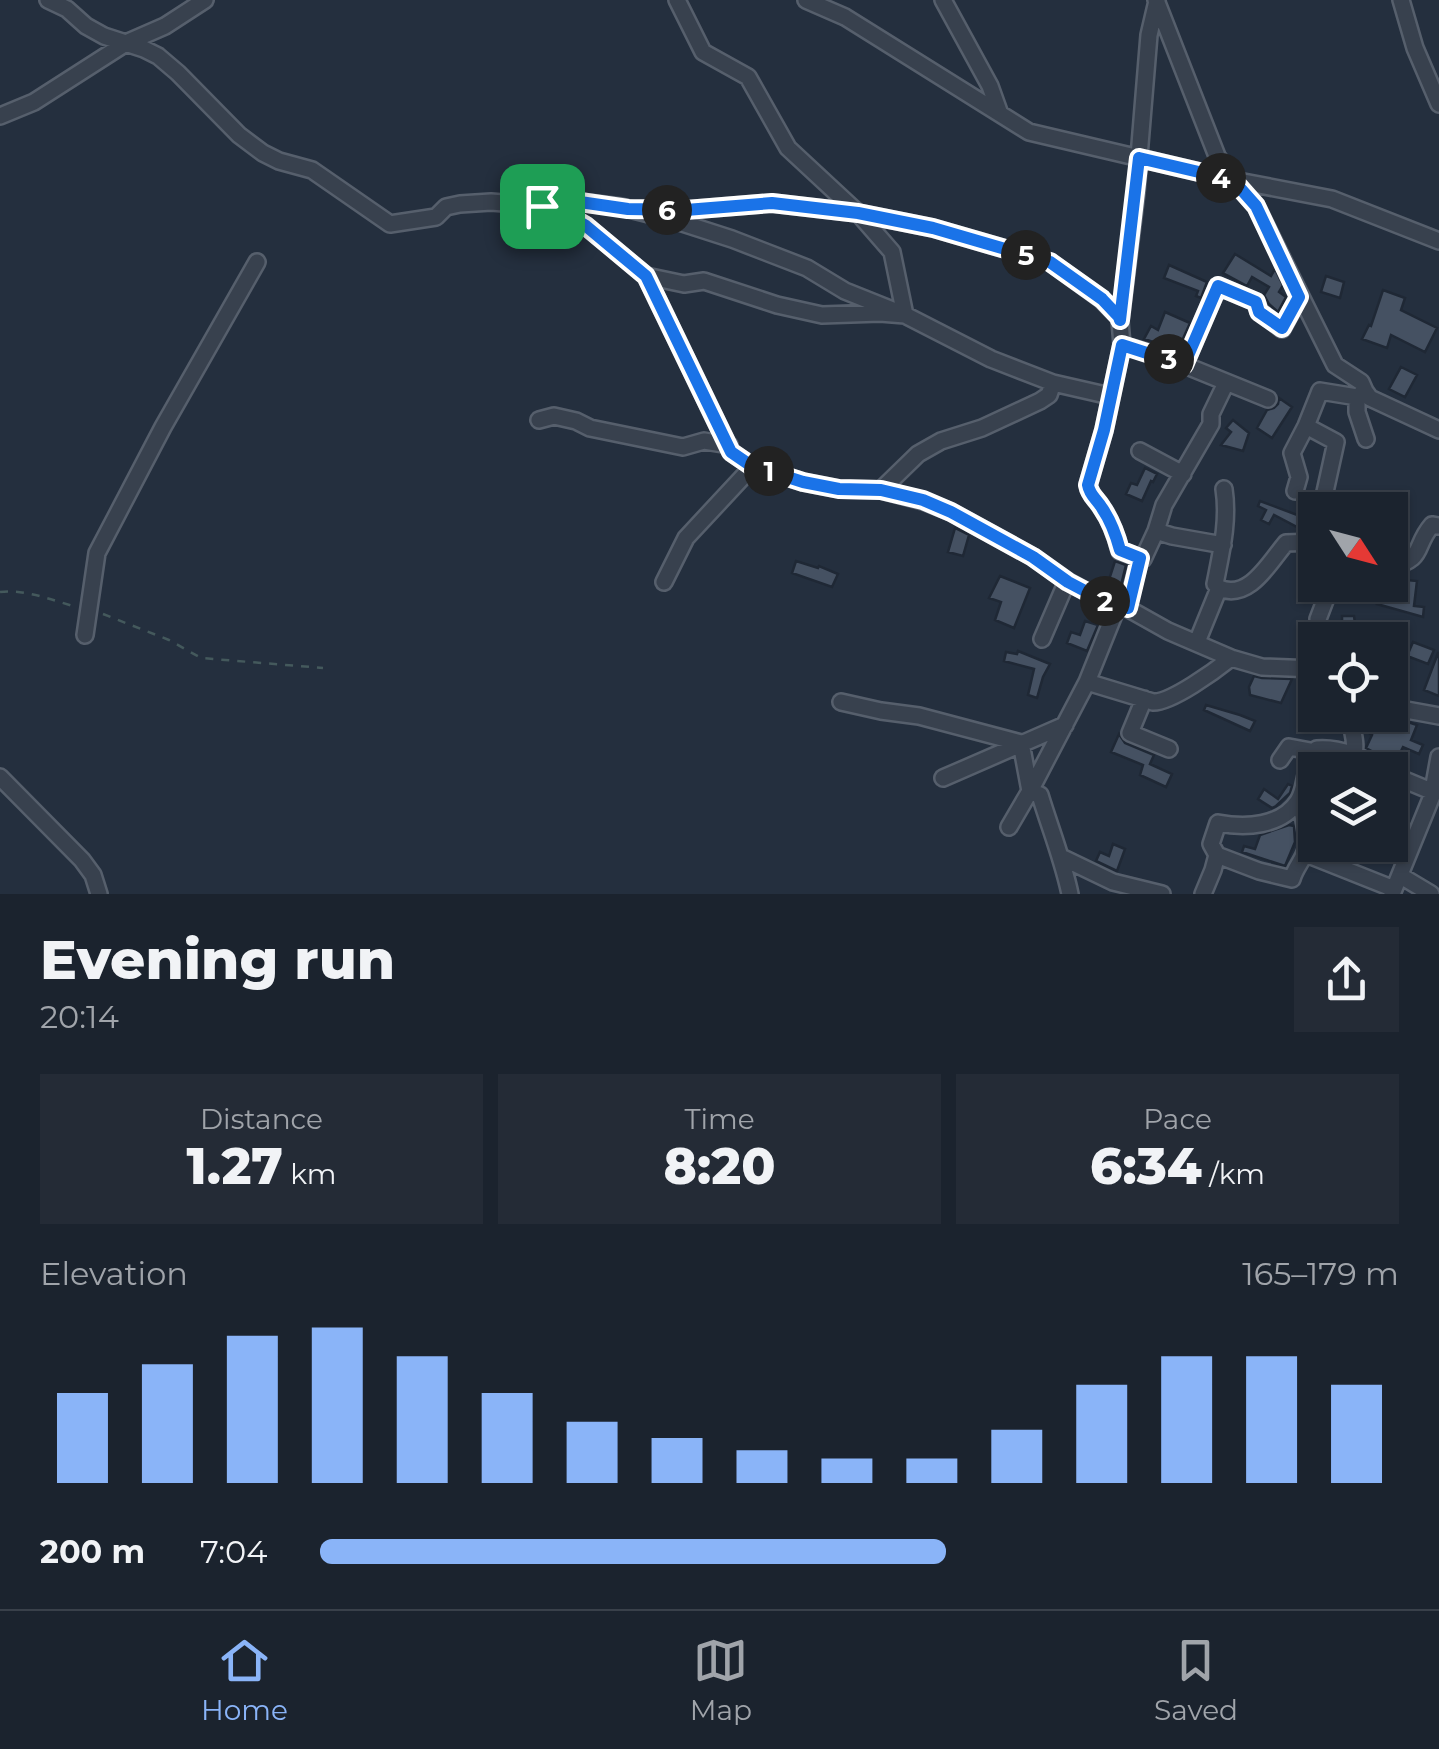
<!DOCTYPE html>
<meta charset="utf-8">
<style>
:root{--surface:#1b232e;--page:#242b36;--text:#f1f3f6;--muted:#a0a4aa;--line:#39404a;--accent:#8ab4f8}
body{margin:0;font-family:Montserrat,sans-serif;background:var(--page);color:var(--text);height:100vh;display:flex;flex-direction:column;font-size:38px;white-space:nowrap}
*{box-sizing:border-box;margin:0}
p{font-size:32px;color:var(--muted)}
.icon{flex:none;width:55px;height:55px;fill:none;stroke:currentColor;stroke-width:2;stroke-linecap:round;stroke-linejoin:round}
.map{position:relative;height:894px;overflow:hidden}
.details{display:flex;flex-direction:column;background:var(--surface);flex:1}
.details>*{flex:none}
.needle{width:65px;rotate:126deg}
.tools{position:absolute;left:1298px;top:492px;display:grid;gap:20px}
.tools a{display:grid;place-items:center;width:110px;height:110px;border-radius:0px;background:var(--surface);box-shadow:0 2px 8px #0004,0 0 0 2px var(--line);font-size:50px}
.pin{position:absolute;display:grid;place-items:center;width:85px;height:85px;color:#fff;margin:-42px;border-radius:20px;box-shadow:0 5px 15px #0006}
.km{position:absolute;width:50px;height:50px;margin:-25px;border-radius:50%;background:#222;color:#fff;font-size:28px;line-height:50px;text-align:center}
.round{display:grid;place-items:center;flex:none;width:105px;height:105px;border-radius:0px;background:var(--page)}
.head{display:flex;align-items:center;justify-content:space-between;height:170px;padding:0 40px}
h1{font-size:55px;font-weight:800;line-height:75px}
.stats{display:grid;grid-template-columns:repeat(3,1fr);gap:15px;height:170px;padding:10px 40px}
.stats div{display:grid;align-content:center;border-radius:0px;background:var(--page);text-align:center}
.stats b{font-size:50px;font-weight:800}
.stats small{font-size:28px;font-weight:400}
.stats p{font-size:28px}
.chart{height:280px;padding:20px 40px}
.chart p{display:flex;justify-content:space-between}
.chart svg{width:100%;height:180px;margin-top:10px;stroke:var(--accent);stroke-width:6}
ul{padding:0 40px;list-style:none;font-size:32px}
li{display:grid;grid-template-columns:160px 120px 1fr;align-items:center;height:75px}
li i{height:25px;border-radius:12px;background:var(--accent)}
.dock{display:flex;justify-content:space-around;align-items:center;height:140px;border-top:2px solid var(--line);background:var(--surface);font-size:28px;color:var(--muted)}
.dock a{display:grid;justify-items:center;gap:5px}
.dock .selected{color:var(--accent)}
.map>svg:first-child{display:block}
.building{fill:#455162;stroke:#1f2835;stroke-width:2.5}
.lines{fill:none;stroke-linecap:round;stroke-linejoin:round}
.minor-casing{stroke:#565f6c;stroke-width:20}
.path{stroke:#44595c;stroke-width:2.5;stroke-dasharray:8 8;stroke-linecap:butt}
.minor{stroke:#38414e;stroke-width:15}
.route-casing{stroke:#fff;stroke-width:20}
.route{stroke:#1a73e8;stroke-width:12}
</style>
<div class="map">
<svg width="1439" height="894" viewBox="0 0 1439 894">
<rect width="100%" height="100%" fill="#242f3e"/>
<path class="building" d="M1235,254L1271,276L1275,269L1283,285L1279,292L1286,297L1278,312L1269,304L1264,295L1269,287L1252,277L1247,286L1223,273Z
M1169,265L1207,282L1201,298L1196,296L1198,291L1164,278Z
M1326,276L1344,282L1340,298L1321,292Z
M1383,290L1405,298L1401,310L1437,328L1425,352L1391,335L1387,348L1362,339L1369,325L1371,326Z
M1165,312L1190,323L1178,350L1144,339L1151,326L1158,330Z
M1401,367L1417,375L1405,397L1389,389Z
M1279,398L1292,407L1272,438L1257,428L1267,410L1274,408L1278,404Z
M1233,420L1249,433L1243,451L1221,445L1231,432L1226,428Z
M1145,468L1157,474L1153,482L1151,481L1142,501L1126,494L1131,483L1137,485Z
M1260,501L1308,519L1306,529L1299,528L1274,515L1269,524L1261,520L1266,510L1258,506Z
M955,528L969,535L963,556L948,552Z
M796,561L818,568L819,566L838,574L832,587L792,573Z
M1115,561L1126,565L1119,593L1106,589Z
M1000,576L1030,588L1014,628L995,620L1001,602L989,598Z
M1407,580L1417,581L1414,606L1424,607L1423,617L1377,604L1379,595L1402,600Z
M1342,616H1354L1355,623L1375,628V631L1342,632Z
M1085,621L1098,625L1087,651L1067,643L1071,632L1080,635Z
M1413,642L1434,650L1428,664L1407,656Z
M1018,651L1050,664L1043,677L1037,698L1028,695L1034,669L1004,661L1006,652L1017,654Z
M1438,653H1439V696L1424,690Z
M1254,676L1262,678L1292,679L1281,703L1250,695L1249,687Z
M1206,705L1240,715L1255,721L1250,731L1204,710Z
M1386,715L1407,724L1408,722L1417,725L1411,740L1423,745L1419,754L1403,747L1397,759L1392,756L1390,761L1366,748L1372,735L1366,731L1371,723L1379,727Z
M1119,734L1125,743L1154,755L1150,764L1172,774L1166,787L1140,775L1143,765L1111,752Z
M1288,784L1292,786L1290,793L1276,806L1272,808L1258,799L1264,789L1278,799Z
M1289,825L1294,826L1295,842L1285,866L1242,852L1244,846L1255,849L1260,835Z
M1113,844L1125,849L1117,871L1096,861L1100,852L1109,856Z"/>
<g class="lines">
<g class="minor-casing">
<path id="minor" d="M48,0L67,9L86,26L104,36L144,49L158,56L178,73L239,135L263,153L279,161L312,170L390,224L436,217L446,207L460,204L491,202L542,206L561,212L586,226L646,276L684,284L704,281L777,305L822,315L880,313L905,315L991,359L1053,383L1110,396
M806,0L845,17L1029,132L1233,180L1332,199L1439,241
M943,0L990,86L1000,114
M1156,0L1217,156L1233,180L1256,206L1335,365L1361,382L1365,391
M1401,0L1415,48L1439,104
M0,116L34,102L126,43L165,26L205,0
M549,205L580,202L621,207L673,220L732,239L807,268L845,291L905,315L892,252L858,213L788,148L748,77L703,52L677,0
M659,210H686L772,203L858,213L933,228L1050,262L1101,299L1119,317L1120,321L1122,345L1104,430L1088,485C1090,496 1096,498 1102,508C1111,521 1116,535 1120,551L1140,558
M646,276L731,452L750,465L803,482L839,489L881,490L923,501L951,512L1033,557L1067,581L1104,601L1127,608L1168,631L1231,658L1262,667L1315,669
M1120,321L1136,193L1149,35L1157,1
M1122,345L1167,358L1268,399
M1184,365L1218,286L1256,302L1259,311L1282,329L1299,297
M1357,397V412L1366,439
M539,420L554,416L576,421L590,428L683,447L704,441L729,445
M1306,426L1336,442L1321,510
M1140,451L1183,474
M881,490L918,454L941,441L982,428L1040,401L1049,395L1053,383
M1295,491L1299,477L1292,453L1306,426L1320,391L1357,397L1365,391L1370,398L1439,430
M1156,531L1172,536L1223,545
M1390,567C1426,559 1413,547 1432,525L1439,526
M664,582L686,538L753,466
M1219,588C1249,601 1269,563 1286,543L1315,542
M1127,608L1140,558L1143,559L1156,531L1164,505L1211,424V414L1226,383
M85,635L97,553L163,427L257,262
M1042,639L1067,581
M1326,640L1318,619L1331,585
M1197,642L1219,588L1215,584C1221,553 1229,521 1224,489
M1087,682L1153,702C1171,703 1216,670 1231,658
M1144,699L1130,733L1169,749
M841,702L881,711L919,716L1021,743L1030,791L1009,827
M1401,709L1439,716
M1350,715C1351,730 1357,740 1354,754
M1280,760L1289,747L1316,752
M1390,774L1431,791
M0,777L82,860L93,875L99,894
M943,778L1065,725
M1306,854L1394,889
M1217,855L1259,871L1292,879C1295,868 1304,859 1306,849C1309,833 1302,816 1300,799
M1061,857L1113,882L1162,894
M1401,876L1431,894
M1070,894C1063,860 1050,828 1040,795L1030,791L1087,682L1118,605
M1203,894L1213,870L1217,855L1211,844L1218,823C1245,828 1281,827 1298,801C1304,792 1304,781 1307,771C1310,764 1314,756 1317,749C1341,747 1363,758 1383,770
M1392,894L1432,796L1439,757"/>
</g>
<path class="path" d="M0,592C25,589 52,600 76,607
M103,614L169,640L201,658L323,668"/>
<use href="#minor" class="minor"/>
</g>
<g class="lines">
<g class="route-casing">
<path id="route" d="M1139,158L1233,180L1256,206L1299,297L1282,328L1259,312L1256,302L1218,286L1184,365L1122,345L1104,430L1088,485C1090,496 1096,498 1102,508C1111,521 1116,535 1120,550L1140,558L1128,608L1104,601L1068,582L1033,557L951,512L923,500L881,490L839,489L803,482L750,465L731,452L646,276L586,226L562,212L542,206L580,202L628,209L686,210L772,203L858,213L933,228L1050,262L1102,299L1119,317L1120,320Z"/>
</g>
<use href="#route" class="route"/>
</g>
</svg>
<div class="tools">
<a><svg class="needle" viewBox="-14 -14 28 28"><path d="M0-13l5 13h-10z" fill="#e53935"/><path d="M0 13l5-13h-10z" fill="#a0a4aa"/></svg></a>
<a><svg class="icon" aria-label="locate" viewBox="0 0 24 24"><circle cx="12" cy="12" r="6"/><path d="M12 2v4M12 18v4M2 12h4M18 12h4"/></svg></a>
<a><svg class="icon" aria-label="layers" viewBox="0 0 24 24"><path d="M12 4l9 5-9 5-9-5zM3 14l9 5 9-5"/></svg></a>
</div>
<div class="pin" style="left:542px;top:206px;background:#1e9e55"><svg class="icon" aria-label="arrive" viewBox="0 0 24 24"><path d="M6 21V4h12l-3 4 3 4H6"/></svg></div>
<b class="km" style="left:769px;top:471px">1</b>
<b class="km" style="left:1105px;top:601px">2</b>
<b class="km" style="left:1169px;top:359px">3</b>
<b class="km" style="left:1221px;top:178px">4</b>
<b class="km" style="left:1026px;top:255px">5</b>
<b class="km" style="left:667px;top:210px">6</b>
</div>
<section class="details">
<div class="head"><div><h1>Evening run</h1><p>20:14</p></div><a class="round"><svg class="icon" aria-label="share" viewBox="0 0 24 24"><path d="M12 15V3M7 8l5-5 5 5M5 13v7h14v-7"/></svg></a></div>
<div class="stats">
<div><p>Distance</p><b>1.27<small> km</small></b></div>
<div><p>Time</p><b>8:20</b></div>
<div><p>Pace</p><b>6:34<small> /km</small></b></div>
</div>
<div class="chart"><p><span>Elevation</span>165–179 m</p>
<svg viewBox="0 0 160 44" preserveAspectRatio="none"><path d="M5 44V22M15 44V15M25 44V8M35 44V6M45 44V13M55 44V22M65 44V29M75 44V33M85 44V36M95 44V38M105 44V38M115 44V31M125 44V20M135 44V13M145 44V13M155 44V20"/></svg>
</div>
<ul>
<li><b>200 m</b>7:04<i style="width:58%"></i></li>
</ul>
</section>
<nav class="dock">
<a class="selected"><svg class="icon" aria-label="home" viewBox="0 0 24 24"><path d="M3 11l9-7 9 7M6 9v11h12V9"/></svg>Home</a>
<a><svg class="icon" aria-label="map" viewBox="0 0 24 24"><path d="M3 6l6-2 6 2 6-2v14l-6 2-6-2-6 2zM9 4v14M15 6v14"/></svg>Map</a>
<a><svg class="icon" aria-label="saved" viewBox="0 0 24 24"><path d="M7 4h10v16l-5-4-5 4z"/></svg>Saved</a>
</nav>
